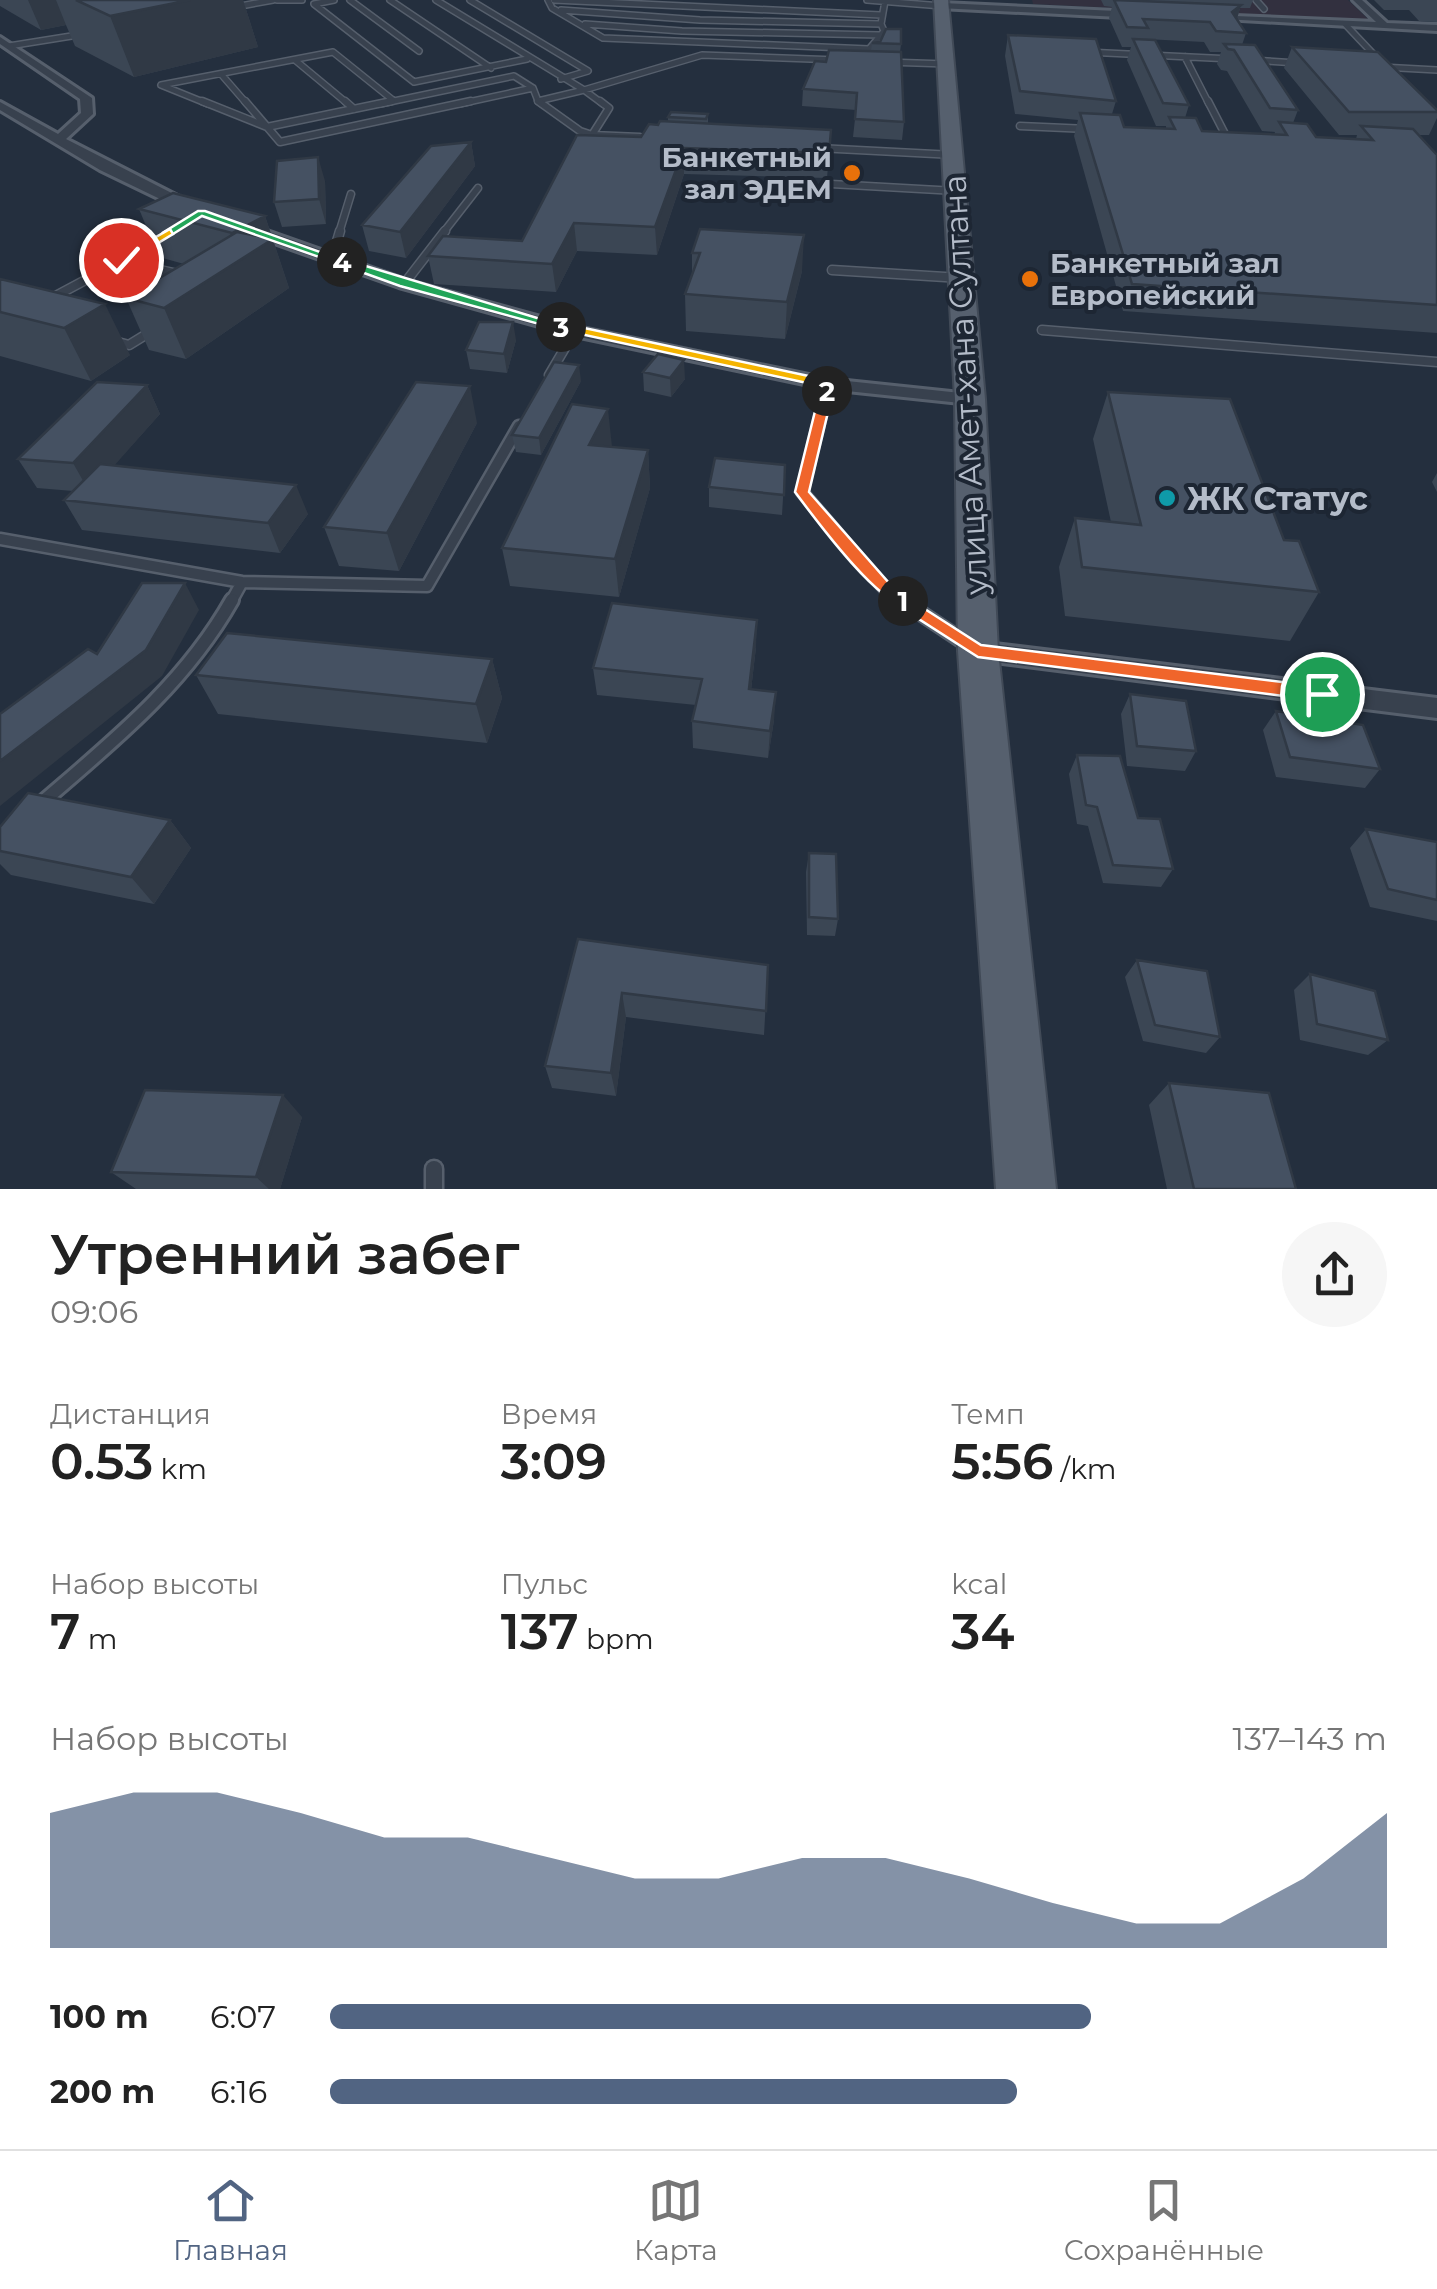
<!DOCTYPE html>
<html lang="ru">
<meta charset="utf-8">
<style>
:root{--surface:#fff;--page:#f6f6f6;--text:#222;--muted:#767676;--line:#e0e0e0;--accent:#516482}
body{margin:0;font-family:Montserrat,sans-serif;background:var(--page);color:var(--text);height:100vh;display:flex;flex-direction:column;font-size:38px;white-space:nowrap}
*{box-sizing:border-box;margin:0}
p{font-size:32px;color:var(--muted)}
.icon{flex:none;width:55px;height:55px;fill:none;stroke:currentColor;stroke-width:2;stroke-linecap:round;stroke-linejoin:round}
.map{position:relative;height:1189px;overflow:hidden}
.drawer{display:flex;flex-direction:column;background:var(--surface);flex:1}
.drawer>*{flex:none}
.pin{position:absolute;display:grid;place-items:center;width:85px;height:85px;color:#fff;margin:-42px;border:5px solid #fff;border-radius:50%;box-shadow:0 2px 10px #0007}
.km{position:absolute;width:50px;height:50px;margin:-25px;border-radius:50%;background:#222;color:#fff;font-size:28px;line-height:50px;text-align:center}
.round{display:grid;place-items:center;flex:none;width:105px;height:105px;border-radius:52px;background:var(--page)}
.head{display:flex;align-items:center;justify-content:space-between;height:170px;padding:0 50px}
h1{font-size:55px;font-weight:600;line-height:75px}
.stats{display:grid;grid-template-columns:repeat(3,1fr);gap:15px;height:170px;padding:10px 50px}
.stats div{display:grid;align-content:center}
.stats b{font-size:50px;font-weight:600}
.stats small{font-size:28px;font-weight:400}
.stats p{font-size:28px}
.chart{height:280px;padding:20px 50px}
.chart p{display:flex;justify-content:space-between}
.chart svg{width:100%;height:180px;margin-top:10px;fill:var(--accent);opacity:.7}
ul{padding:0 50px;list-style:none;font-size:32px}
li{display:grid;grid-template-columns:160px 120px 1fr;align-items:center;height:75px}
li i{height:25px;border-radius:12px;background:var(--accent)}
.menu{display:flex;justify-content:space-around;align-items:center;height:140px;border-top:2px solid var(--line);background:var(--surface);font-size:28px;color:var(--muted)}
.menu a{display:grid;justify-items:center;gap:5px}
.menu .on{color:var(--accent)}
.map>svg:first-child{display:block}
.medical{fill:#32303f}
.lines{fill:none;stroke-linecap:round;stroke-linejoin:round}
.service-far5-casing{stroke:#565f6c;stroke-width:8}
.service-far4-casing{stroke:#565f6c;stroke-width:9}
.service-far3-casing{stroke:#565f6c;stroke-width:11}
.service-far2-casing{stroke:#565f6c;stroke-width:15}
.service-far1-casing{stroke:#565f6c;stroke-width:18}
.service-casing{stroke:#565f6c;stroke-width:21}
.minor-casing{stroke:#565f6c;stroke-width:6}
.primary-casing{stroke:#414a57;stroke-width:4}
.service-far5{stroke:#38414e;stroke-width:5}
.service-far4{stroke:#38414e;stroke-width:6}
.service-far3{stroke:#38414e;stroke-width:8}
.service-far2{stroke:#38414e;stroke-width:10}
.service-far1{stroke:#38414e;stroke-width:12}
.service{stroke:#38414e;stroke-width:16}
.minor{fill:#38414e;fill-rule:evenodd}
.primary{fill:#56606e;fill-rule:evenodd}
.wall{fill:#3b4654;fill-rule:evenodd}
.shaded-wall{fill:#303945}
.building{fill:#455162;stroke:#303945;stroke-width:2.5}
.split-1{fill:#f0652b;stroke:#fff;stroke-width:2.5}
.split-2{fill:#f0652b;stroke:#fff;stroke-width:2.5}
.split-3{fill:#f5b400;stroke:#fff;stroke-width:2.5}
.split-4{fill:#22a559;stroke:#fff;stroke-width:2.5}
.split-5{fill:#22a559;stroke:#fff;stroke-width:2.5}
.split-6{fill:#f5b400;stroke:#fff;stroke-width:2.5}
.food-dot{fill:#e8710a;stroke:#1d2633;stroke-width:4}
.culture-dot{fill:#0f9aa8;stroke:#1d2633;stroke-width:4}
.labels{text-anchor:middle;dominant-baseline:central;stroke-width:8;stroke-linejoin:round;paint-order:stroke}
.far-poi-label{font-size:28px;font-weight:bold;fill:#b4bcc9;stroke:#1d2633;text-anchor:end}
.street-label{font-size:32px;fill:#b4bcc9;stroke:#1d2633}
.poi-label{font-size:32px;font-weight:bold;fill:#b4bcc9;stroke:#1d2633;text-anchor:start}
</style>
<div class="map">
<svg width="1437" height="1189" viewBox="0 0 1437 1189">
<rect width="100%" height="100%" fill="#242f3e"/>
<path class="medical" d="M1032,0H1348L1369,20L1033,4Z"/>
<g class="lines">
<g class="service-far5-casing">
<path id="service-far5" d="M277,0H302
M334,0L314,4L414,82L527,59
M350,0L419,51
M390,0L491,68
M436,0L584,90L702,55L838,60
M470,0L588,71L561,79
M548,0L552,8L603,38L869,49L884,31L881,24L885,1
M554,0L881,15
M867,0L942,6
M1256,0L1264,9
M230,8L273,0
M561,10L700,20L881,24
M585,24L682,31L880,35
M1345,24L1378,59
M9,46L84,34
M1086,52L1232,59
M1185,57L1209,104
M295,60L348,104
M1251,60L1297,63
M886,62L947,64
M1381,67L1437,70
M221,74L247,104
M394,101L514,76L533,88L538,101
M208,104L161,85L333,52L394,101
M380,104L394,101
M459,104L533,88
M542,104L538,101L584,90L603,104"/>
</g>
<g class="service-far4-casing">
<path id="service-far4" d="M202,101L267,127L392,101
M245,101L280,142L471,101
M345,101L354,109
M538,101L580,131L592,135
M1208,101L1226,136
M1020,126L1088,129
M592,135L640,137
M592,135L609,108L600,101
M818,148L954,155
M831,184L956,191
M339,233L351,194
M443,233L478,188"/>
</g>
<g class="service-far3-casing">
<path id="service-far3" d="M163,235L121,261L182,275
M332,258L340,231
M832,270L961,278
M404,284L445,231
M50,299L121,261
M1042,330L1437,362
M114,341L129,345L155,329
M549,375L575,331
M825,396L828,384"/>
</g>
<g class="service-far2-casing">
<path id="service-far2" d="M826,394L802,492L884,588L905,602
M0,539L242,582L427,586L519,426
M231,602L242,582"/>
</g>
<g class="service-far1-casing">
<path id="service-far1" d="M901,600L970,646
M38,806C111,743 184,685 232,600"/>
</g>
<g class="service-casing">
<path id="service" d="M434,1169V1189"/>
</g>
<g class="minor-casing">
<path id="minor" d="M1353,0H1362L1387,23L1437,25V31L1206,18L1211,15L1376,22Z
M942,3L1139,12L1144,15L1139,18L939,8Z
M0,37L92,98L93,114L66,139L197,206V212H187L100,170L0,110V102L58,134L81,113L80,99L0,44Z
M240,225H250L409,281L577,327L828,379L970,394L979,399L970,404L828,389L575,336L399,287L240,231Z
M978,642L1437,698V718L978,660L970,657L966,651L970,645Z"/>
</g>
<g class="primary-casing">
<path id="primary" d="M934,0H948L985,399L998,651L1056,1189H996L958,651L955,399Z"/>
</g>
<use href="#service-far5" class="service-far5"/>
<use href="#service-far4" class="service-far4"/>
<use href="#service-far3" class="service-far3"/>
<use href="#service-far2" class="service-far2"/>
<use href="#service-far1" class="service-far1"/>
<use href="#service" class="service"/>
<use href="#minor" class="minor"/>
<use href="#primary" class="primary"/>
</g>
<path class="wall" d="M0,0H243L258,47L134,77L75,46L66,25L41,30L0,6Z
M1101,0H1253L1250,8H1240L1237,19L1246,33L1242,45L1298,110L1293,123L1316,137L1356,139L1357,135H1339L1284,68L1292,47L1437,110V118L1429,135H1419L1437,155V333L1123,311L1074,136L1078,120L1015,114L1005,56L1008,35L1116,101L1112,114L1124,127L1166,129V126H1156L1127,60L1131,47H1122L1109,18L1112,7L1104,6ZM1145,39L1204,42L1210,52H1221L1217,64L1221,70L1227,71L1262,131L1275,132L1274,135L1202,131L1185,118L1189,105Z
M1374,0H1437V22L1419,21L1409,10H1384Z
M872,43L901,44L900,52L904,122L902,140L853,137L856,110L802,106L803,89L826,62L871,51Z
M708,114V123L831,130L827,178L684,174L657,255L577,251L556,292L434,284L428,256L522,241L641,137L668,121V117Z
M471,142L475,166L406,258L369,251L362,225Z
M325,181L326,224L282,227L274,202Z
M139,209L265,216L289,288L186,359L149,350L126,298L184,264L159,257Z
M692,253L802,271L785,339L686,331L685,294L692,274Z
M0,279L130,355L91,381L0,356Z
M516,340L507,373L470,369L466,350Z
M643,372L685,379L671,397L644,391Z
M581,381L541,455L516,452L512,435Z
M147,385L160,414L114,465L308,514L280,553L82,530L64,500L73,491L37,488L18,459Z
M1108,392L1284,540L1319,592L1290,641L1065,616L1059,567L1075,518L1111,522L1093,439Z
M477,423L399,571L339,566L324,527Z
M611,447L648,450L650,488L619,597L510,586L502,548Z
M785,465L782,515L709,507V487Z
M1437,473V492L1432,482Z
M756,647L751,690L774,720L768,758L693,748L692,721L696,705L597,695L593,668Z
M492,659L502,698L487,743L218,714L196,675Z
M1130,694L1196,751L1185,771L1127,766L1121,714Z
M1276,711L1380,769L1365,788L1276,777L1263,730Z
M1077,755L1138,818L1173,869L1161,887L1103,883L1088,826L1077,824L1069,774Z
M170,820L191,848L154,904L11,875L0,864V851Z
M1366,829L1437,842V921L1370,907L1350,848Z
M809,853L838,919L835,936L807,935L806,872Z
M578,939L768,965L764,1035L626,1017L616,1096L552,1088L545,1066Z
M1137,960L1220,1037L1206,1053L1143,1041L1125,977Z
M1310,974L1388,1040L1368,1055L1300,1040L1294,990Z
M1169,1083L1296,1189H1167L1149,1105Z
M302,1117L280,1189H136L111,1172Z"/>
<path class="shaded-wall" d="M28,0H56L66,25L41,30Z
M190,0H243L258,47L134,77L110,16Z
M1241,5L1235,25L1232,12Z
M471,142L475,166L406,258L400,232Z
M684,148V174L657,255L655,227Z
M318,157L325,181L326,224L319,199Z
M265,216L289,288L186,359L164,308L232,233Z
M574,223L577,251L556,292L552,264Z
M804,235L802,271L785,339L787,302Z
M105,304L130,355L91,381L64,328Z
M513,322L516,340L507,373L504,354Z
M684,360L685,379L671,397L670,378Z
M579,365L581,381L541,455L539,438Z
M147,385L160,414L90,493L73,463Z
M470,386L477,423L399,571L387,533Z
M608,409L612,447L589,445Z
M648,450L650,488L619,597L615,559Z
M296,485L308,514L280,553L268,523Z
M185,583L199,610L162,676L0,806V761Z
M757,620L756,647L748,716L749,689Z
M492,659L502,698L487,743L476,704Z
M776,692L774,720L768,758L770,731Z
M170,820L191,848L154,904L131,877Z
M622,993L626,1017L616,1096L611,1073Z
M283,1095L302,1117L280,1189H269L256,1177Z"/>
<path class="building" d="M76,0H190L110,16Z
M1114,0L1241,5L1232,12L1246,33L1216,31L1210,22L1143,19L1148,28L1127,27Z
M886,29H901V44L872,43L880,42Z
M1008,35L1096,39L1116,101L1020,91Z
M1133,39L1155,40L1189,105L1163,103Z
M1224,44L1255,45L1298,110L1270,108L1234,50L1228,49Z
M1292,47L1378,52L1437,110V112H1349Z
M829,50L901,52L904,122L855,119L857,93L803,89L815,61L826,62Z
M671,112L708,114L706,119L668,117Z
M1080,113L1120,115L1124,127L1175,129L1169,117L1196,118L1202,131L1287,135L1279,122L1307,124L1316,137L1373,140L1361,126L1413,129L1437,155V305L1132,284Z
M660,121L831,130L829,153L684,148L655,227L574,223L552,264L428,256L443,236L522,241L577,135L641,137L649,124L658,125Z
M471,142L400,232L362,225L431,146Z
M318,157L319,199L274,202L277,161Z
M173,193L265,216L232,233L139,209Z
M700,229L804,235L787,302L685,294L700,253H692Z
M237,232L273,239L164,308L126,298Z
M0,279L105,304L64,328L0,312Z
M479,322H513L504,354L466,350Z
M658,354L684,360L670,378L643,372Z
M554,362L579,365L539,438L512,435Z
M97,382L147,385L73,463L18,459Z
M416,382L470,386L387,533L324,527Z
M1108,392L1230,399L1284,540L1299,541L1319,592L1082,567L1075,518L1141,525Z
M572,404L608,409L589,445L648,450L615,559L502,548Z
M715,458L785,465L784,495L709,487Z
M100,464L296,485L268,523L64,500Z
M142,583H185L146,650L0,761V714L88,649L97,654Z
M612,603L757,620L749,689L776,692L770,731L692,721L702,679L593,668Z
M227,633L492,659L476,704L196,675Z
M1130,694L1186,701L1196,751L1137,746Z
M1276,711L1363,725L1380,769L1290,757Z
M1077,755L1120,756L1138,818L1160,819L1173,869L1113,865L1097,807L1086,805Z
M28,793L170,820L131,877L0,851V827Z
M1366,829L1437,842V900L1388,889Z
M809,853L836,854L838,919L809,917Z
M578,939L768,965L766,1011L622,993L611,1073L545,1066Z
M1137,960L1207,971L1220,1037L1155,1025Z
M1310,974L1375,991L1388,1040L1317,1024Z
M1169,1083L1269,1093L1296,1189H1194Z
M145,1090L283,1095L256,1177L111,1172Z"/>
<path class="split-1" d="M903,595L981,645L1322,687L1331,694L1322,701L978,657L897,605V597Z"/>
<path class="split-2" d="M827,387L833,391L809,492L890,584L908,597V605C881,609 813,516 795,492L820,391Z"/>
<path class="split-3" d="M561,323L818,378L835,384L827,395L816,385L557,329Z"/>
<path class="split-4" d="M339,260H346L567,327L561,330L400,286L339,264Z"/>
<path class="split-5" d="M198,211H205L348,262L339,264L202,216L173,234L164,232Z"/>
<path class="split-6" d="M170,229L173,234L125,263L116,260Z"/>
<g class="food-dot">
<circle cx="852" cy="173" r="10"/>
<circle cx="1030" cy="279" r="10"/>
</g>
<circle class="culture-dot" cx="1167" cy="498" r="10"/>
<g class="labels">
<g class="far-poi-label">
<text x="832" y="157">Банкетный<tspan x="832" dy="32">зал ЭДЕМ</tspan></text>
<text x="1050" y="263" text-anchor="start">Банкетный зал<tspan x="1050" dy="32">Европейский</tspan></text>
</g>
<g class="street-label">
<text transform="translate(965 385) rotate(-93)">улица Амет-хана Султана</text>
</g>
<g class="poi-label">
<text x="1187" y="498">ЖК Статус</text>
</g>
</g>
</svg>
<div class="pin" style="left:1322px;top:694px;background:#1e9e55"><svg class="icon" aria-label="arrive" viewBox="0 0 24 24"><path d="M6 21V4h12l-3 4 3 4H6"/></svg></div>
<div class="pin" style="left:121px;top:260px;background:#d93025"><svg class="icon" aria-label="check" viewBox="0 0 24 24"><path d="M5 12l5 5 9-10"/></svg></div>
<b class="km" style="left:903px;top:601px">1</b>
<b class="km" style="left:827px;top:391px">2</b>
<b class="km" style="left:561px;top:327px">3</b>
<b class="km" style="left:342px;top:262px">4</b>
</div>
<section class="drawer">
<div class="head"><div><h1>Утренний забег</h1><p>09:06</p></div><a class="round"><svg class="icon" aria-label="share" viewBox="0 0 24 24"><path d="M12 15V3M7 8l5-5 5 5M5 13v7h14v-7"/></svg></a></div>
<div class="stats">
<div><p>Дистанция</p><b>0.53<small> km</small></b></div>
<div><p>Время</p><b>3:09</b></div>
<div><p>Темп</p><b>5:56<small> /km</small></b></div>
</div>
<div class="stats">
<div><p>Набор высоты</p><b>7<small> m</small></b></div>
<div><p>Пульс</p><b>137<small> bpm</small></b></div>
<div><p>kcal</p><b>34</b></div>
</div>
<div class="chart"><p><span>Набор высоты</span>137–143 m</p>
<svg viewBox="0 0 160 44" preserveAspectRatio="none"><path d="M0 44V11L10 6L20 6L30 11L40 17L50 17L60 22L70 27L80 27L90 22L100 22L110 27L120 33L130 38L140 38L150 27L160 11V44z"/></svg>
</div>
<ul>
<li><b>100 m</b>6:07<i style="width:72%"></i></li>
<li><b>200 m</b>6:16<i style="width:65%"></i></li>
</ul>
</section>
<nav class="menu">
<a class="on"><svg class="icon" aria-label="home" viewBox="0 0 24 24"><path d="M3 11l9-7 9 7M6 9v11h12V9"/></svg>Главная</a>
<a><svg class="icon" aria-label="map" viewBox="0 0 24 24"><path d="M3 6l6-2 6 2 6-2v14l-6 2-6-2-6 2zM9 4v14M15 6v14"/></svg>Карта</a>
<a><svg class="icon" aria-label="saved" viewBox="0 0 24 24"><path d="M7 4h10v16l-5-4-5 4z"/></svg>Сохранённые</a>
</nav>
